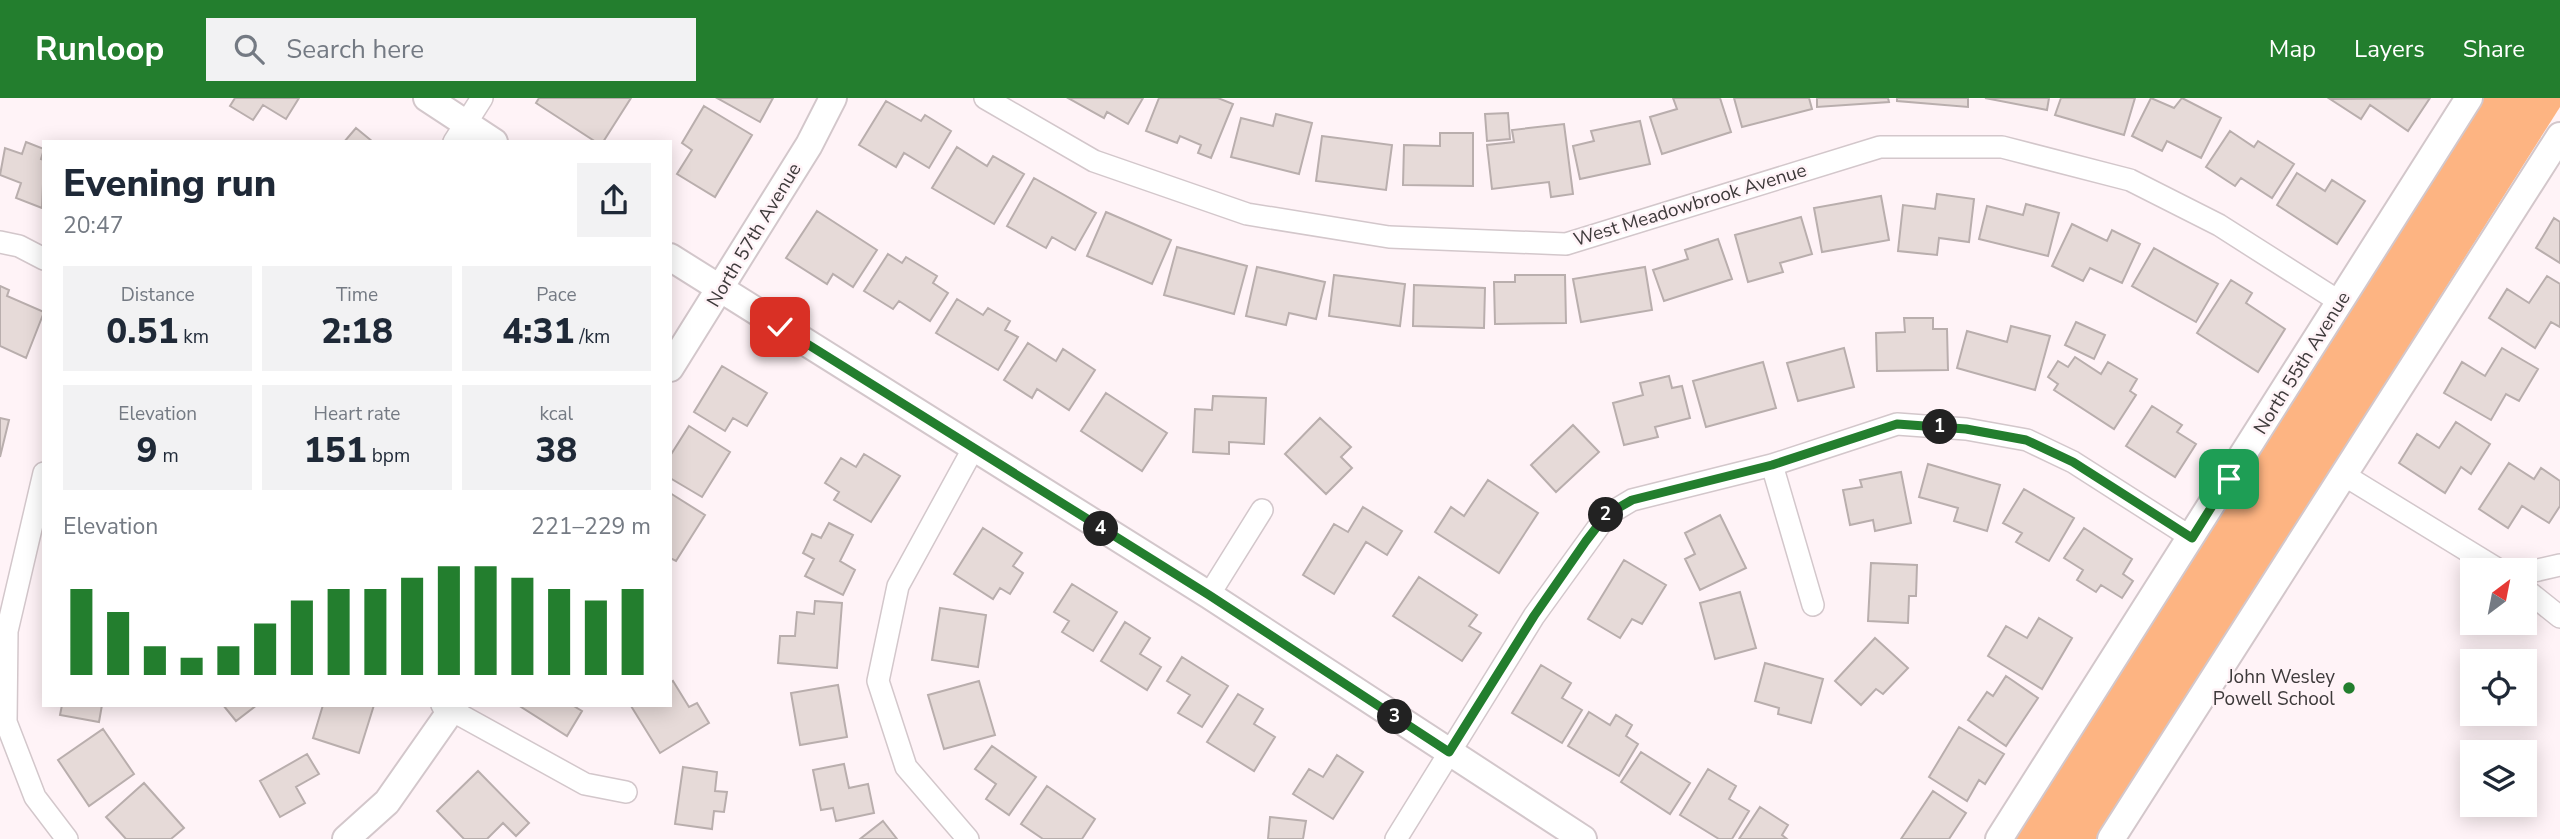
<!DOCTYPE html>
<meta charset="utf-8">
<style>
:root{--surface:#fff;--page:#f2f2f3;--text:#1f2937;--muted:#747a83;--accent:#237e2e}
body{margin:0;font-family:"Nunito Sans",sans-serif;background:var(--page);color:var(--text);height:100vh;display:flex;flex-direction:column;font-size:26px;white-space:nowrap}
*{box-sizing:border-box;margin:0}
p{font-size:23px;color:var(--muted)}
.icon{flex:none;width:38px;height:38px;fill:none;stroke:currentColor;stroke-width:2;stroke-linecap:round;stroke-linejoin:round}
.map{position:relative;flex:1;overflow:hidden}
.panel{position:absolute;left:42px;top:42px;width:630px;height:567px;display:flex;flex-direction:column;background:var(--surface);border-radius:0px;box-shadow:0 4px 18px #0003}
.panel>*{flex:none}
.needle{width:46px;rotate:32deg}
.fabs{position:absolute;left:2460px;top:460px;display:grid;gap:14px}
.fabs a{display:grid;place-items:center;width:77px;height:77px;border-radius:0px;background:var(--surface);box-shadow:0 4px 18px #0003;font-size:35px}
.pin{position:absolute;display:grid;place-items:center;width:60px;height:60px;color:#fff;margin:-30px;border-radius:14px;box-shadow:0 4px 10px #0006}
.km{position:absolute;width:35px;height:35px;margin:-18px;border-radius:50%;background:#222;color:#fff;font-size:19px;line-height:35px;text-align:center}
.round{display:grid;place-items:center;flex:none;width:74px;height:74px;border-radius:0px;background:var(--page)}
.summary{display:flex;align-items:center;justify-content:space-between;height:119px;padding:0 21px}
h1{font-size:38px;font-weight:800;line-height:52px}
.stats{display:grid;grid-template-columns:repeat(3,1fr);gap:10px;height:119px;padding:7px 21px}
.stats div{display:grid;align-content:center;border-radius:0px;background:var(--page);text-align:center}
.stats b{font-size:35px;font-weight:800}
.stats small{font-size:19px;font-weight:400}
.stats p{font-size:19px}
.chart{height:196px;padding:14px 21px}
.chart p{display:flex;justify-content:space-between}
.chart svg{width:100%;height:126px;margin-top:7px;stroke:var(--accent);stroke-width:6}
header{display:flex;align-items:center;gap:42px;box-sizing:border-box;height:98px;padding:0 35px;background:var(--accent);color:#fff}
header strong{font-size:33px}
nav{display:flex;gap:38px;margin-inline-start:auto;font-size:24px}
.search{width:490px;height:63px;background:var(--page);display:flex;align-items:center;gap:18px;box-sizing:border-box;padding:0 24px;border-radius:0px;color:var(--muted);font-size:26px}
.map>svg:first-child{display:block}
.green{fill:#fdb482}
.building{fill:#e6dad8;stroke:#b9aead;stroke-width:2}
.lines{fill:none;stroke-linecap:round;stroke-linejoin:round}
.minor-casing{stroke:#d3c7cb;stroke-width:24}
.tertiary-casing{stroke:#d3c7cb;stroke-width:30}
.minor{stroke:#fff;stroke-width:21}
.tertiary{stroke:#fff;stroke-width:26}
.route-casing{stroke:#fff;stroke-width:14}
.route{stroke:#237e2e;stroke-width:9}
.poi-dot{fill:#237e2e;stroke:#fff3f7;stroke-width:2.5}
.labels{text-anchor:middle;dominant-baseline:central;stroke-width:5;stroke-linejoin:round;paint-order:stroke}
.street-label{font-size:19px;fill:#3e3a3b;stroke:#fff3f7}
.poi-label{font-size:19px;fill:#3e3a3b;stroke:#fff3f7;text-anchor:end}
</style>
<header>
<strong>Runloop</strong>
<div class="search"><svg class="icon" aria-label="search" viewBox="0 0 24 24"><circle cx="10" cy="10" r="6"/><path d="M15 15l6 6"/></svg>Search here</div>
<nav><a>Map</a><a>Layers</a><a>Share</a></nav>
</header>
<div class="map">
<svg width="2560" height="741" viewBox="0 0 2560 741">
<rect width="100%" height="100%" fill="#fff3f7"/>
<path class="green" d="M2483,0H2560V9L2097,741H2014Z"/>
<path class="building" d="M235,0H299L286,21L263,7L253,22L230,8Z
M539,0H631L603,44H596L536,5Z
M717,0H773L760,24Z
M1068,0H1143L1128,26L1107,14L1104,20Z
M1159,0H1218L1233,6L1211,60L1198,55L1201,47L1180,38L1177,45L1146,33Z
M1673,0H1720L1731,34L1662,56L1650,19L1677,11Z
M1734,0H1809L1812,11L1742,29Z
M1817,0H1888L1889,4L1817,9Z
M1897,0H1968V9L1897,3Z
M1985,0H2049L2047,12Z
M2061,0H2135L2124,37L2055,17Z
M2151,0L2174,10L2182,0L2221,20L2201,60L2167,43L2162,53L2132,38Z
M2430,0L2408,33L2370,7L2361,21L2330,1Z
M886,3L921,23L925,17L951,33L929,70L904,55L896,69L859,47Z
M704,8L752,37L715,99L677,76L692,52L682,45Z
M1508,15L1510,41L1487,43L1485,16Z
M1276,16L1312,25L1299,76L1231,59L1241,20L1273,28Z
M1640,23L1650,66L1580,81L1573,48L1594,43L1591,33Z
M1564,26L1573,96L1551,99L1549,84L1492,91L1487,47L1514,44L1512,32Z
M356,30L373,44H344Z
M2230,33L2254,49L2258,43L2294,66L2272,100L2241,80L2235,88L2206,69Z
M1440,35H1473V88L1403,87L1404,47L1440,48Z
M1322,38L1392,47L1386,92L1316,83Z
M26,44L44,51L41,61L44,62L42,110L16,100L21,85L0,77L5,50L22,56Z
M957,49L987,68L993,58L1024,76L994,126L932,90Z
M2297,75L2325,93L2332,82L2365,103L2337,146L2277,107Z
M1034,80L1096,115L1075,152L1052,139L1046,150L1007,128Z
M1937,96L1974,101L1969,144L1939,140L1937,157L1898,153L1903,107L1935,111Z
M1881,98L1889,142L1822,154L1814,110Z
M2026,106L2059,115L2048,158L1979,141L1987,108L2023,117Z
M817,113L877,152L853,189L833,176L827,186L786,160Z
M1106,114L1171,142L1152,186L1087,158Z
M1801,119L1812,156L1780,165L1783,174L1748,184L1735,137Z
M2554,120L2560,124V165L2536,150Z
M2072,126L2107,143L2112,132L2140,146L2122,185L2090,170L2083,183L2052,168Z
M1718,141L1732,181L1664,203L1653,172L1688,161L1685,152Z
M1177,149L1247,168L1234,216L1164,197Z
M2154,150L2218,186L2196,224L2132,188Z
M888,156L902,165L906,159L937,178L933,185L948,195L930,223L899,203L893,211L864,193Z
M1257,169L1325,184L1316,221L1289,215L1286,227L1246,218Z
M1645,169L1652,212L1581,224L1573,181Z
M1334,177L1405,186L1400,228L1329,218Z
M1515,177H1565L1566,225L1495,226L1494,184H1515Z
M2547,178L2560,186V229L2551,224L2535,250L2489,220L2507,191L2529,205Z
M2231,182L2252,195L2246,205L2285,231L2258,274L2197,235Z
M1414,187L1485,190L1484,230L1413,228Z
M0,188L9,192L7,198L44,214L26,260L0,248Z
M957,201L983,217L988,210L1010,223L1005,232L1018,239L998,272L936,235Z
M1904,220H1933V231H1947L1948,272L1877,273L1876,235L1905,234Z
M2076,224L2105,237L2094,261L2065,247Z
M2011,228L2050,238L2035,292L1957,270L1967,233L2007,244Z
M1028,245L1056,263L1063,251L1095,272L1069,312L1037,291L1032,300L1004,282Z
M1844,250L1854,289L1798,303L1787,265Z
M2502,250L2538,271L2519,303L2506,296L2491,322L2444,295L2462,264L2485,278Z
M2075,259L2101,276L2108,264L2137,281L2130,293L2136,297L2114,331L2054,292L2058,286L2048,279L2058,263L2068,269Z
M1763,264L1776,310L1706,329L1693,283Z
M722,268L767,295L747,328L733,320L725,333L694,314Z
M1669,278L1672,290L1682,288L1690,320L1655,329L1658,339L1624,347L1613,305L1643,297L1640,285Z
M1106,295L1167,335L1142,373L1081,333Z
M1213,298L1266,300L1264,346L1229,344V356L1193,354L1195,311L1212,312Z
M2152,308L2182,327L2177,334L2196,346L2175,379L2126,348Z
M0,320L9,322L0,359Z
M1320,320L1351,349L1341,359L1352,370L1326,396L1285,356Z
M2456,324L2490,346L2471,376L2461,369L2445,395L2399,365L2417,336L2439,350Z
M1573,327L1599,354L1556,394L1531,367Z
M689,328L730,354L702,399L670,380V358Z
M864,356L900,378L871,424L834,402L839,394L825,385L841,360L856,369Z
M2509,365L2534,381L2541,370L2560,383V408L2549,425L2522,408L2508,430L2479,411Z
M1928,366L2000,387L1987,433L1954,423L1958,410L1919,399Z
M1901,374L1911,425L1875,433L1873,422L1850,427L1843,392L1862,389L1860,382Z
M1488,382L1538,415L1499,475L1435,434L1451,409L1464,418Z
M2024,391L2074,420L2049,463L2016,444L2022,435L2003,425Z
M670,395L705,417L676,463L670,460Z
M1363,409L1402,433L1387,457L1366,444L1334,496L1303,477L1334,426L1348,434Z
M1720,417L1746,470L1700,492L1685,461L1695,456L1685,435Z
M829,425L853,437L840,463L855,472L843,497L805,478L814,461L803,455L812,436L821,440Z
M983,430L1022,455L1013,468L1023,475L1010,496L1000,490L993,501L954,476Z
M2084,430L2132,461L2123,476L2133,483L2122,500L2101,487L2096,494L2077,482L2083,472L2064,460Z
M1624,462L1666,487L1642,526L1632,521L1620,540L1588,521Z
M1871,465L1917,467L1916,498H1909L1908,525L1868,523Z
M1419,479L1477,517L1469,528L1481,535L1462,563L1393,518Z
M1072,486L1117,514L1093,553L1062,534L1069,523L1054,514Z
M1740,494L1756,550L1715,561L1700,505Z
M815,503L842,505L837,570L778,565L780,538H795L797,514L814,516Z
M940,510L986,517L978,569L932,562Z
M2039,520L2072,540L2042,591L1988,558L2006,528L2027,540Z
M1125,524L1150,540L1140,556L1161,569L1147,592L1101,563Z
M1875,540L1908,570L1883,596L1876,591L1861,607L1835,583Z
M1182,559L1228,588L1202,629L1178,615L1190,597L1167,583Z
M1765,565L1823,581L1811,625L1778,616L1779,610L1755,603Z
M1541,567L1571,585L1562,600L1582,612L1562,645L1512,615Z
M2006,578L2038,600L2006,648L1968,622L1987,594L1993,598Z
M673,583L689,609L697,605L709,625L660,655L631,608L670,607V585Z
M979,583L995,637L944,651L928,597Z
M838,587L847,639L800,647L791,595Z
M1238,596L1263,611L1254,626L1275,639L1254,673L1207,644Z
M62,607H102L99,624L60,617Z
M223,607H257L236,623Z
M323,607H374L359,655L313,640Z
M518,607H572L582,613L567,638Z
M1589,614L1610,627L1616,617L1632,627L1626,638L1638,646L1619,678L1568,648Z
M1959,629L2004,656L1985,686L1979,682L1967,703L1929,679Z
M103,631L134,676L89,708L58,662Z
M992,648L1036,679L1009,717L986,701L996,686L975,671Z
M1641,654L1690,685L1670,716L1621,684Z
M307,656L319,676L296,689L305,705L280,719L260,683Z
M1337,657L1363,674L1333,721L1293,696L1309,671L1323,679Z
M844,666L849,690L868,686L874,715L836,723L833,710L821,712L813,672Z
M683,669L717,674L715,693L727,694L724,714L714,713L712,731L675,726Z
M1708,671L1736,688L1729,701L1749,713L1732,741H1719L1680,717Z
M478,673L529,725L516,738L503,725L487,741H464L437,713Z
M144,685L184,730L171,741H126L106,719Z
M1047,688L1095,721L1082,741H1043L1021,726Z
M1933,693L1966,715L1949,741H1901Z
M1760,709L1788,727L1782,737L1787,741H1739Z
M1270,719L1306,723L1303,741H1268Z
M883,723L897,741H860Z"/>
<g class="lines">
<g class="minor-casing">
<path id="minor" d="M985,0L1094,63L1247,116L1389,139L1566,146L1880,49H2002L2130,82L2219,127L2340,204
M454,44L482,0
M0,144L19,148L44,161
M1772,367L1813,507
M44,375L7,533L6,624L35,699L67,741
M2344,377L2499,472
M2525,475L2560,467
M2525,491L2560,519
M1209,497L1262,412
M442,607L585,686L626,694
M968,741L906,669L878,583L898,488L973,351
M1396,741L1534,518L1607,417L1632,402L1772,367L1897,326L1966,331L2027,342L2073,364L2192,440"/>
</g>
<g class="tertiary-casing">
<path id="tertiary" d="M427,0L494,44
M670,159L1209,497L1583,741
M670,270L809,47L833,0
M346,741L387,704L455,607
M1999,741L2469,0
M2111,741L2560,38"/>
</g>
<use href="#minor" class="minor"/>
<use href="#tertiary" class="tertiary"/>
</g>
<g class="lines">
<g class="route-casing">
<path id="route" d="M780,229L1209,497L1449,654L1534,518L1586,443L1606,417L1632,402L1772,367L1897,326L1966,331L2026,342L2073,364L2192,440L2229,381"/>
</g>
<use href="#route" class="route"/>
</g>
<circle class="poi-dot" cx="2349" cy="590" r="7"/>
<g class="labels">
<g class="street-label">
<text transform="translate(1690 107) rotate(-17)">West Meadowbrook Avenue</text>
<text transform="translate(754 137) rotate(-59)">North 57th Avenue</text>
<text transform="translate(2302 265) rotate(-58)">North 55th Avenue</text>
</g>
<g class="poi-label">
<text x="2335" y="579">John Wesley<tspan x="2335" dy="22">Powell School</tspan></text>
</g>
</g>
</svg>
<div class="fabs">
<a><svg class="needle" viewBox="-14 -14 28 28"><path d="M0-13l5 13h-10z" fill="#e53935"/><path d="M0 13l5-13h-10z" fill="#747a83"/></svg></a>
<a><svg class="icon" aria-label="locate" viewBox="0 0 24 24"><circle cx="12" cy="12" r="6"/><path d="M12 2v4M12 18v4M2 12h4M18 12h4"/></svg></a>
<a><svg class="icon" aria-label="layers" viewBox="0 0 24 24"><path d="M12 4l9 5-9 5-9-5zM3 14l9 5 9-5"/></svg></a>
</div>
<div class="pin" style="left:2229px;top:381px;background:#1e9e55"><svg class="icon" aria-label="arrive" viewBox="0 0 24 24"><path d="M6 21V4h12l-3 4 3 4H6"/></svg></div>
<div class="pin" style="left:780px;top:229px;background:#d93025"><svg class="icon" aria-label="check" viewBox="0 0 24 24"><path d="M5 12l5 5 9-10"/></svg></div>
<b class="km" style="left:1940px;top:329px">1</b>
<b class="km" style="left:1606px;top:417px">2</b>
<b class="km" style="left:1395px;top:619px">3</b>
<b class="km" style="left:1101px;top:431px">4</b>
<section class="panel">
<div class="summary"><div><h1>Evening run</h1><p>20:47</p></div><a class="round"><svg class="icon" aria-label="share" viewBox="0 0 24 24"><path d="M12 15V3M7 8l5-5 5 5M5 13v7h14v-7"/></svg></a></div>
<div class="stats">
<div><p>Distance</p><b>0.51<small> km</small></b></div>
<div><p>Time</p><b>2:18</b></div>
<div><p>Pace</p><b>4:31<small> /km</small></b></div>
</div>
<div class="stats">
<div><p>Elevation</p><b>9<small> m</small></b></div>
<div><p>Heart rate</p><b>151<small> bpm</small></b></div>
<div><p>kcal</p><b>38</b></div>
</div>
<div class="chart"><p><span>Elevation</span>221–229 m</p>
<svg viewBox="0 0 160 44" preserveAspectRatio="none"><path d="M5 44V14M15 44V22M25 44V34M35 44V38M45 44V34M55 44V26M65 44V18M75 44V14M85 44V14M95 44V10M105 44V6M115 44V6M125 44V10M135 44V14M145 44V18M155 44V14"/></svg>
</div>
</section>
</div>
